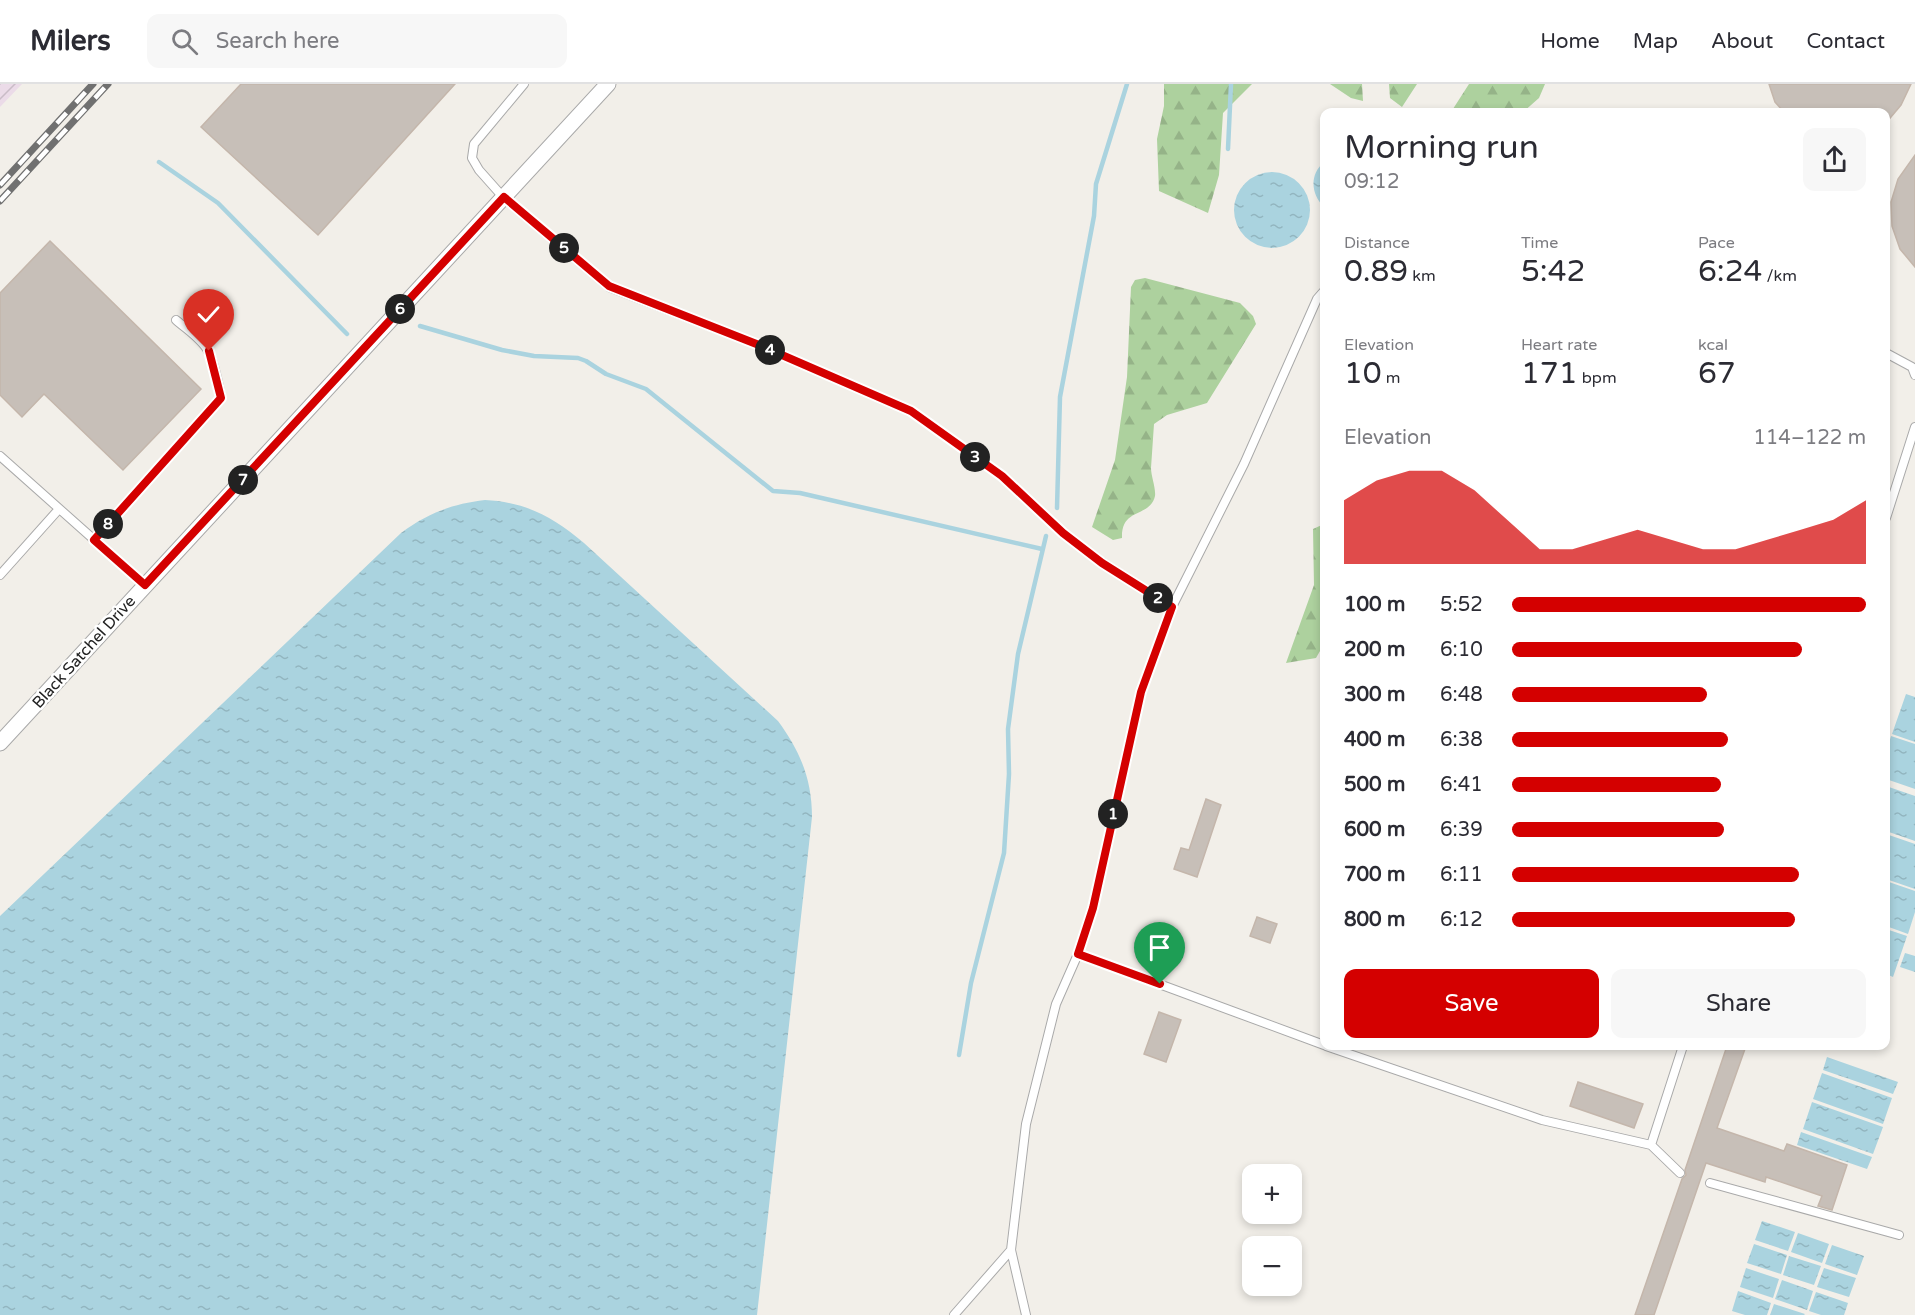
<!DOCTYPE html>
<meta charset="utf-8">
<style>
:root{--surface:#fff;--page:#f7f7f7;--text:#2b2b33;--muted:#7c7c81;--line:#e1e1e2;--accent:#d40000}
body{margin:0;font-family:"Varela Round",sans-serif;background:var(--page);color:var(--text);height:100vh;display:flex;flex-direction:column;font-size:22px;white-space:nowrap}
*{box-sizing:border-box;margin:0}
p{font-size:20px;color:var(--muted)}
.icon{flex:none;width:33px;height:33px;fill:none;stroke:currentColor;stroke-width:2;stroke-linecap:round;stroke-linejoin:round}
.map{position:relative;flex:1;overflow:hidden}
.details{position:absolute;left:1320px;top:24px;width:570px;height:942px;display:flex;flex-direction:column;background:var(--surface);border-radius:12px;box-shadow:0 3px 9px #0003}
.details>*{flex:none}
.buttons{position:absolute;left:1242px;top:1080px;display:grid;gap:12px}
.buttons a{display:grid;place-items:center;width:60px;height:60px;border-radius:12px;background:var(--surface);box-shadow:0 3px 9px #0003;font-size:30px}
.pin{position:absolute;display:grid;place-items:center;width:51px;height:51px;color:#fff;margin:-62px -26px;border-radius:50% 50% 50% 0;rotate:-45deg;box-shadow:0 0 6px #0007}
.pin .icon{rotate:45deg}
.km{position:absolute;width:30px;height:30px;margin:-15px;border-radius:50%;background:#222;color:#fff;font-size:16px;line-height:30px;text-align:center}
.round{display:grid;place-items:center;flex:none;width:63px;height:63px;border-radius:12px;background:var(--page)}
.summary{display:flex;align-items:center;justify-content:space-between;height:102px;padding:0 24px}
h1{font-size:33px;font-weight:600;line-height:45px}
.figures{display:grid;grid-template-columns:repeat(3,1fr);gap:9px;height:102px;padding:6px 24px}
.figures div{display:grid;align-content:center}
.figures b{font-size:30px;font-weight:600}
.figures small{font-size:16px;font-weight:400}
.figures p{font-size:16px}
.chart{height:168px;padding:12px 24px}
.chart p{display:flex;justify-content:space-between}
.chart svg{width:100%;height:108px;margin-top:6px;fill:var(--accent);opacity:.7}
.primary-button{display:flex;gap:12px;margin-top:auto;padding:12px 24px}
.primary-button a{flex:1;height:69px;border-radius:12px;background:var(--accent);color:#fff;font-size:24px;font-weight:600;line-height:69px;text-align:center}
.primary-button a+a{background:var(--page);color:var(--text)}
ul{padding:0 24px;list-style:none;font-size:20px}
li{display:grid;grid-template-columns:96px 72px 1fr;align-items:center;height:45px}
li i{height:15px;border-radius:8px;background:var(--accent)}
header{display:flex;align-items:center;gap:36px;box-sizing:border-box;height:84px;padding:0 30px;background:var(--surface);border-bottom:2px solid var(--line)}
header strong{font-size:28px}
nav{display:flex;gap:33px;margin-inline-start:auto;font-size:21px}
.search{width:420px;height:54px;background:var(--page);display:flex;align-items:center;gap:15px;box-sizing:border-box;padding:0 21px;border-radius:12px;color:var(--muted);font-size:22px}
.map>svg:first-child{display:block}
.industrial{fill:url(#industrial-furrows)}
.forest{fill:url(#forest-firs)}
.water{fill:url(#water-ripples)}
.lines{fill:none;stroke-linecap:round;stroke-linejoin:round}
.stream{stroke:#aad3df;stroke-width:4.5}
.building{fill:#c7bfb8;stroke:#c4b6ab;stroke-width:1.5}
.lane-casing{stroke:#a9a9a9;stroke-width:10}
.street-casing{stroke:#a9a9a9;stroke-width:17}
.lane{stroke:#fff;stroke-width:8}
.street{stroke:#fff;stroke-width:15}
.rail-casing{stroke:#707070;stroke-width:7}
.rail{stroke:#fff;stroke-width:4.5;stroke-dasharray:14;stroke-linecap:butt}
.route-casing{stroke:#fff;stroke-width:12}
.route{stroke:#d40000;stroke-width:8}
.labels{text-anchor:middle;dominant-baseline:central;stroke-width:5;stroke-linejoin:round;paint-order:stroke}
.street-label{font-size:16px;fill:#222;stroke:#fff}
</style>
<header>
<strong>Milers</strong>
<div class="search"><svg class="icon" aria-label="search" viewBox="0 0 24 24"><circle cx="10" cy="10" r="6"/><path d="M15 15l6 6"/></svg>Search here</div>
<nav><a>Home</a><a>Map</a><a>About</a><a>Contact</a></nav>
</header>
<div class="map">
<svg width="1915" height="1231" viewBox="0 0 1915 1231">
<defs>
<pattern id="industrial-furrows" width="10" height="10" patternUnits="userSpaceOnUse" patternTransform="scale(1.5)"><rect width="10" height="10" fill="#ebdbe8"/><path d="M-1 1l2-2M0 10L10 0M9 11l2-2" fill="none" stroke="#c9bcc7"/></pattern>
<pattern id="forest-firs" width="22" height="20" patternUnits="userSpaceOnUse" patternTransform="scale(1.5)"><rect width="22" height="20" fill="#add19e"/><path d="M5 1l3.5 6h-7zM16 11l3.5 6h-7z" fill="#95b388"/></pattern>
<pattern id="water-ripples" width="26" height="14" patternUnits="userSpaceOnUse" patternTransform="scale(1.5)"><rect width="26" height="14" fill="#aad3df"/><path d="M2 4q2-2 4 0t4 0M15 11q2-2 4 0t4 0" fill="none" stroke="#92b5bf"/></pattern>
</defs>
<rect width="100%" height="100%" fill="#f2efe9"/>
<path class="industrial" d="M0,0H22L0,23Z"/>
<path class="forest" d="M1164,0H1252L1223,29L1219,91L1208,129L1159,107L1157,55L1164,22Z
M1330,0H1362L1363,17L1351,14Z
M1389,0H1417L1402,23L1390,14Z
M1469,0H1545L1539,14L1523,28H1451Z
M1145,194L1240,219L1253,232L1256,240L1207,319L1167,331L1154,340C1153,355 1152,369 1151,384C1151,392 1156,404 1155,412C1150,434 1121,423 1122,454L1113,456L1092,443L1115,376L1127,293L1131,203L1135,196Z
M1324,440V560L1316,574L1286,579L1314,501L1313,445Z"/>
<path class="water" d="M1324,78V123C1311,110 1309,91 1324,78Z
M1234 126a38 38 0 1 1 76 0a38 38 0 1 1-76 0Z
M485,416C526,418 553,433 584,459L778,637C800,667 812,695 812,733L757,1231H0V832L401,449C428,429 452,420 485,416Z
M1906,610L1915,613V658L1892,650Z
M1891,652L1915,660V705L1886,695V669Z
M1886,702L1915,712V757L1886,747Z
M1886,750L1915,760V805L1886,795Z
M1886,797L1915,807V828L1908,850L1886,842Z
M1886,845L1907,852L1893,893L1886,890Z
M1905,869L1915,872V888L1900,883Z
M1827,973L1898,998L1893,1010L1823,986Z
M1822,989L1892,1014L1883,1040L1813,1015Z
M1812,1018L1883,1043L1873,1070L1803,1045Z
M1801,1048L1872,1073L1867,1085L1797,1061Z
M1762,1137L1795,1148L1788,1167L1755,1156Z
M1798,1149L1829,1160L1822,1179L1791,1168Z
M1754,1160L1787,1171L1781,1190L1747,1179Z
M1832,1161L1864,1172L1857,1191L1825,1180Z
M1789,1172L1821,1182L1814,1201L1783,1191Z
M1746,1184L1779,1195L1773,1214L1740,1203Z
M1824,1184L1856,1194L1849,1213L1817,1203Z
M1782,1196L1813,1207L1807,1226L1775,1215Z
M1738,1207L1771,1219L1767,1231H1745L1732,1227Z
M1816,1208L1848,1219L1844,1231H1821L1809,1227Z
M1774,1220L1805,1230L1804,1231H1770Z"/>
<g class="lines">
<path class="stream" d="M1228,65L1231,0
M159,78L218,119L347,250
M420,242L502,266L534,272L578,274L586,277L606,290L646,305L773,407L800,409L1042,465
M1057,424L1060,313L1094,132L1096,100L1127,0
M959,971L971,899L1004,769L1009,690L1008,645L1018,570L1046,452"/>
</g>
<path class="building" d="M241,0H455L318,151L201,43Z
M1769,0H1911L1901,21L1886,39V28H1784L1775,18Z
M1915,71V183L1900,165L1892,142L1891,118L1898,95Z
M50,157L201,305L123,386L44,310L22,333L0,311V209Z
M1206,715L1221,721L1197,793L1174,785L1181,764L1189,766Z
M1257,833L1277,840L1270,859L1250,852Z
M1159,928L1181,936L1166,978L1144,970Z
M1727,962H1746L1717,1044L1784,1067L1787,1060L1847,1081L1832,1126L1818,1122L1822,1112L1766,1093L1765,1098L1706,1079L1654,1231H1635L1682,1095L1686,1091L1685,1086Z
M1578,998L1643,1020L1634,1044L1570,1022Z"/>
<g class="lines">
<g class="lane-casing">
<path id="lane" d="M524,0L474,60L472,74L479,86L503,113L609,203L759,261L911,327L1002,392L1063,449L1103,479L1172,523
M1324,207L1317,215L1244,380L1172,523L1141,608L1093,823L1078,870L1324,961
M1886,269L1912,283L1915,291
M0,372L145,501
M1886,434L1915,343
M94,455L221,314C220,305 213,274 208,267C202,255 186,245 176,236
M0,491L59,425
M1326,962L1542,1036L1651,1061L1680,1089
M1651,1061L1683,962
M1710,1099L1899,1151
M954,1231L1011,1166
M1026,1231L1011,1166L1026,1040L1056,920L1078,870"/>
</g>
<g class="street-casing">
<path id="street" d="M0,659L608,0"/>
</g>
<use href="#lane" class="lane"/>
<use href="#street" class="street"/>
<g class="rail-casing">
<path id="rail" d="M0,101L93,0
M0,117L108,0"/>
</g>
<use href="#rail" class="rail"/>
</g>
<g class="lines">
<g class="route-casing">
<path id="route" d="M209,267L221,314L94,456L145,501L504,113L609,202L759,261L911,327L1002,392L1063,449L1102,479L1172,523L1141,608L1093,824L1078,870L1160,900"/>
</g>
<use href="#route" class="route"/>
</g>
<g class="labels">
<g class="street-label">
<text transform="translate(84 568) rotate(-48)">Black Satchel Drive</text>
</g>
</g>
</svg>
<div class="buttons">
<a>+</a>
<a>−</a>
</div>
<div class="pin" style="left:1160px;top:900px;background:#1e9e55"><svg class="icon" aria-label="arrive" viewBox="0 0 24 24"><path d="M6 21V4h12l-3 4 3 4H6"/></svg></div>
<div class="pin" style="left:209px;top:267px;background:#d93025"><svg class="icon" aria-label="check" viewBox="0 0 24 24"><path d="M5 12l5 5 9-10"/></svg></div>
<b class="km" style="left:1113px;top:730px">1</b>
<b class="km" style="left:1158px;top:514px">2</b>
<b class="km" style="left:975px;top:373px">3</b>
<b class="km" style="left:770px;top:266px">4</b>
<b class="km" style="left:564px;top:164px">5</b>
<b class="km" style="left:400px;top:225px">6</b>
<b class="km" style="left:243px;top:396px">7</b>
<b class="km" style="left:108px;top:440px">8</b>
<section class="details">
<div class="summary"><div><h1>Morning run</h1><p>09:12</p></div><a class="round"><svg class="icon" aria-label="share" viewBox="0 0 24 24"><path d="M12 15V3M7 8l5-5 5 5M5 13v7h14v-7"/></svg></a></div>
<div class="figures">
<div><p>Distance</p><b>0.89<small> km</small></b></div>
<div><p>Time</p><b>5:42</b></div>
<div><p>Pace</p><b>6:24<small> /km</small></b></div>
</div>
<div class="figures">
<div><p>Elevation</p><b>10<small> m</small></b></div>
<div><p>Heart rate</p><b>171<small> bpm</small></b></div>
<div><p>kcal</p><b>67</b></div>
</div>
<div class="chart"><p><span>Elevation</span>114–122 m</p>
<svg viewBox="0 0 160 44" preserveAspectRatio="none"><path d="M0 44V18L10 10L20 6L30 6L40 14L50 26L60 38L70 38L80 34L90 30L100 34L110 38L120 38L130 34L140 30L150 26L160 18V44z"/></svg>
</div>
<ul>
<li><b>100 m</b>5:52<i style="width:100%"></i></li>
<li><b>200 m</b>6:10<i style="width:82%"></i></li>
<li><b>300 m</b>6:48<i style="width:55%"></i></li>
<li><b>400 m</b>6:38<i style="width:61%"></i></li>
<li><b>500 m</b>6:41<i style="width:59%"></i></li>
<li><b>600 m</b>6:39<i style="width:60%"></i></li>
<li><b>700 m</b>6:11<i style="width:81%"></i></li>
<li><b>800 m</b>6:12<i style="width:80%"></i></li>
</ul>
<div class="primary-button"><a>Save</a><a>Share</a></div>
</section>
</div>
